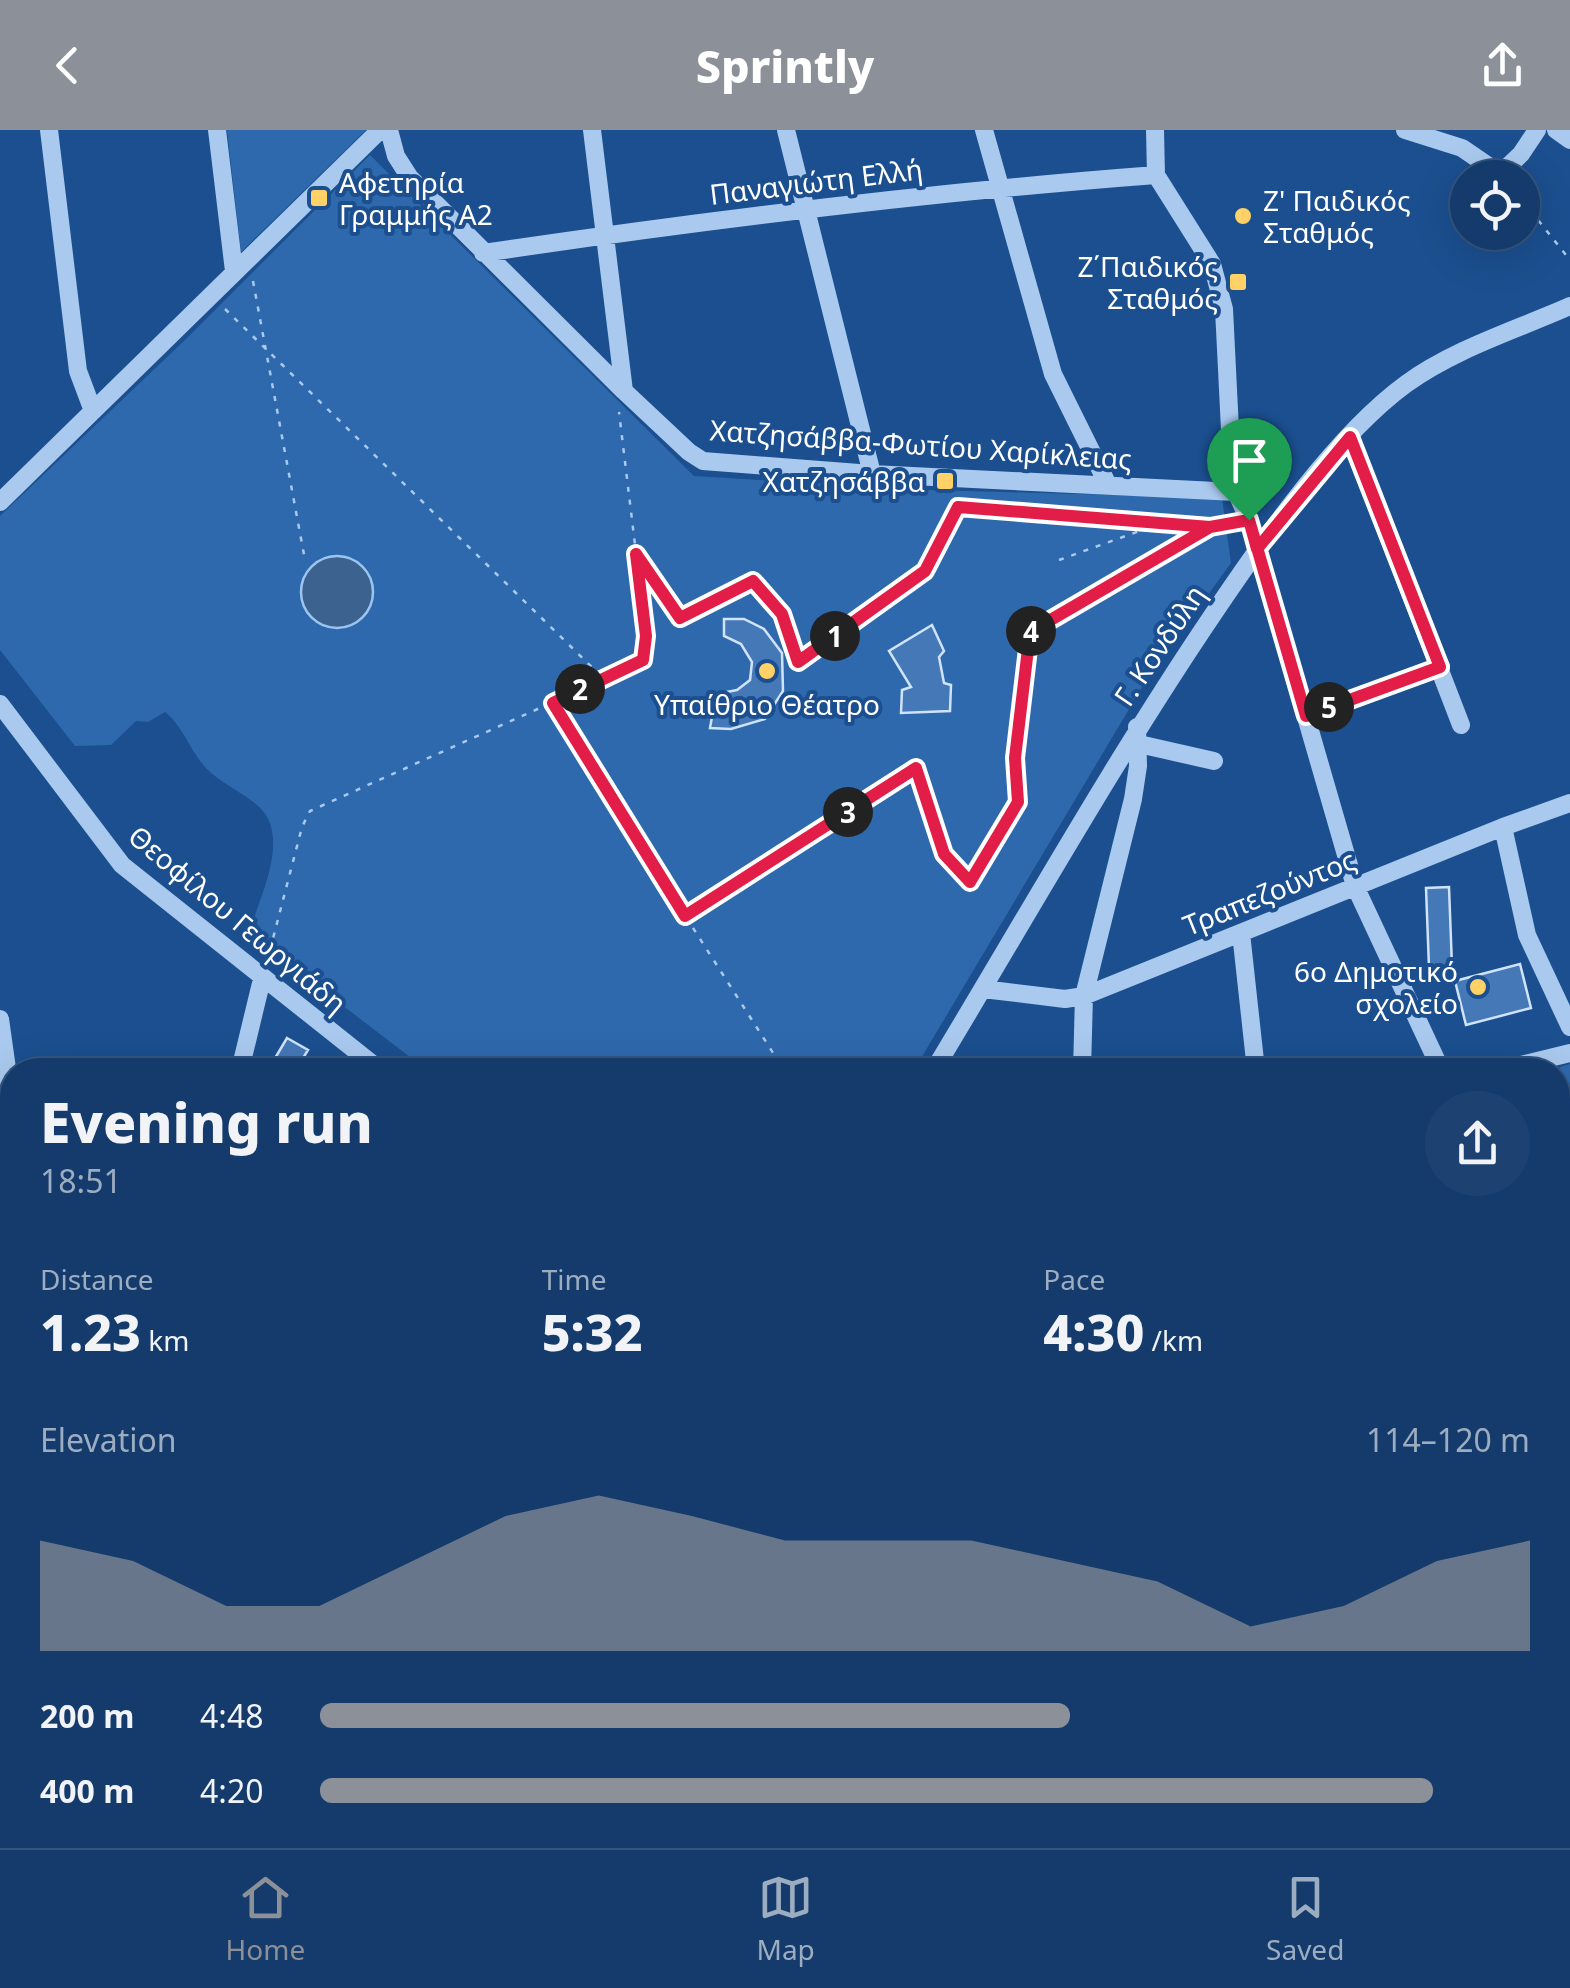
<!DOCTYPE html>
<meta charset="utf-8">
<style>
:root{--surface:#143b6b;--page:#1d4271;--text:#f1f3f6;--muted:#9dadc1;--line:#33557e;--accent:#8c9099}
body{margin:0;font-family:"Noto Sans",sans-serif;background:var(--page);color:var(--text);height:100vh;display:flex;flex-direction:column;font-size:38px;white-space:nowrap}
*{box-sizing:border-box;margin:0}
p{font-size:32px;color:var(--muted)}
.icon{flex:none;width:55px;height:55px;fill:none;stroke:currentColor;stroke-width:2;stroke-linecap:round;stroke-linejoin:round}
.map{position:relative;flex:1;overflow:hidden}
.side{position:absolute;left:0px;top:928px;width:1570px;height:792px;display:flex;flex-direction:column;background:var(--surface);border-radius:40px 40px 0 0;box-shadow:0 10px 40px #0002,0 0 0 2px var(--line)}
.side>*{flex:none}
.tools{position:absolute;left:1450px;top:30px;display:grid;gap:20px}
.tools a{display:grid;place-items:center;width:90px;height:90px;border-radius:50%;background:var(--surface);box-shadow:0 10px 40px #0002,0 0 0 2px var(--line);font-size:50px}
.pin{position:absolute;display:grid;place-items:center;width:85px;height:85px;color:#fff;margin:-102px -42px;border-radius:50% 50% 50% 0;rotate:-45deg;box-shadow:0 0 10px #0007}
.pin .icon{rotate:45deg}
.km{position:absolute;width:50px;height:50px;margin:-25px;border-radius:50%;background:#222;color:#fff;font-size:28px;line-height:50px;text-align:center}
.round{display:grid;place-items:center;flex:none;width:105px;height:105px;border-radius:52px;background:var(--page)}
.overview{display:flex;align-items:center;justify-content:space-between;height:170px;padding:0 40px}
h1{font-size:55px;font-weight:800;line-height:75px}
.metrics{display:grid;grid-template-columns:repeat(3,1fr);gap:15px;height:170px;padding:10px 40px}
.metrics div{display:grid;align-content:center}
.metrics b{font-size:50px;font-weight:800}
.metrics small{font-size:28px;font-weight:400}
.metrics p{font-size:28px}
.chart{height:280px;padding:20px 40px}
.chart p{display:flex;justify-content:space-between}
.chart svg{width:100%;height:180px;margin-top:10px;fill:var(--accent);opacity:.7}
ul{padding:0 40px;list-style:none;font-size:32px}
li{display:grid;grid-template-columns:160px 120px 1fr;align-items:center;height:75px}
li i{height:25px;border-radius:12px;background:var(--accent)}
header{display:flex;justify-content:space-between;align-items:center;height:130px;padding:0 40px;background:var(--accent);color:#fff;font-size:45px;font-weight:800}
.menu{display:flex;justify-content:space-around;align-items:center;height:140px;border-top:2px solid var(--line);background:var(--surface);font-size:28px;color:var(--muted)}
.menu a{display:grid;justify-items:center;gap:5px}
.menu .on{color:var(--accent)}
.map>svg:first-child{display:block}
.green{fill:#2e69ad}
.water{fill:#3c6290;stroke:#9cc4f0;stroke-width:2.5}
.building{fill:#4478b7;stroke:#cfe3fa;stroke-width:2.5}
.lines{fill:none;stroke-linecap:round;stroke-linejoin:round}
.path{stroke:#a9c9ee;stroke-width:2.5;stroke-dasharray:5 8;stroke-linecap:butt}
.minor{stroke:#a9c9ee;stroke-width:18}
.major{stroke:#f0f6ff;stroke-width:25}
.route-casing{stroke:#fff;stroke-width:20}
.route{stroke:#e11d48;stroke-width:12}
.poi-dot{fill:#ffd166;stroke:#1b4f8f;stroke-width:4}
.labels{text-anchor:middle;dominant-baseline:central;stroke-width:8;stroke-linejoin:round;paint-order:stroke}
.street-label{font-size:28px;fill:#fff;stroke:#1b4f8f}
.poi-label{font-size:28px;fill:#fff;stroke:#1b4f8f;text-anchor:end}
</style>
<header><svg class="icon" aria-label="back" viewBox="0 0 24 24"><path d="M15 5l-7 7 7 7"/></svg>Sprintly<svg class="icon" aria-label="share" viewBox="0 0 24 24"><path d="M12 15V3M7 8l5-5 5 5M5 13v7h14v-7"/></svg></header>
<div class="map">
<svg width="1570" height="1718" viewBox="0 0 1570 1718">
<rect width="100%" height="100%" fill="#1b4f8f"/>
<path class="green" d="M227,0H366L241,122Z
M370,25L694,346L931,360L1222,368L1231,433L1147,549L914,940H427L270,820L254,788C264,759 286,709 263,681C248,664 222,655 206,638C190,621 183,596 165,582L148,592L136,591L111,615L75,616L0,520V386L186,209Z
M1570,934V1034L1560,1036L1558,1027V940H1551Z"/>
<path class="water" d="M301 462a36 36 0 1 1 72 0a36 36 0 1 1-72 0Z"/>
<path class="building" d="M724,489H744L764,499L782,523L783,561L765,589L731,599L710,598L716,564L737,560L750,550L752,532L741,514L724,506Z
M932,495L944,521L939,527L944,553L951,555L950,581L901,583L902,560L911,557L889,521Z
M1449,757L1452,837L1429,838L1426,758Z
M1520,834L1531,878L1466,895L1455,851Z
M287,908L308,920L296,940H268Z"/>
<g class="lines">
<path class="path" d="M1522,70L1570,130
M253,151L305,430
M225,179L603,548L643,529L646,506L619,282
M636,425L680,488L753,451L782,484L798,532L925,441L958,377L1210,397L1233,393
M1059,430L1159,394
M603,548L553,573L685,786L916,638L944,723L969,752L1018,672L1015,628L1030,502L1210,397
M686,787L784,940
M270,820L302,697L310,681L551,573"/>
<path class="minor" d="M49,0L78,241L93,281
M217,0L234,141
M389,0L396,26L410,48L624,261L689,322L703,331L872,344L1236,362
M592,0L624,261
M786,0L872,344
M984,0L1053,244L1108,355
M1155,0L1156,45L1212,134L1224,179L1232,340L1236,362L1249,390L1355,756L1441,940
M1405,0L1462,18L1500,44L1521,24L1537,0
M1556,0L1570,10
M483,123C707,90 931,62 1156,45
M1350,307L1461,595
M0,372L380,0
M0,574L122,735L380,940
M1306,586L1441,537
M1139,614L1214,631
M1503,697L1527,805L1570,897
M1241,803L1256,940
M983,859L1065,869L1084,866L1503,697L1570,673
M0,889L12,974
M240,940L262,849
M934,940C1027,786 1115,629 1216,480C1264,409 1336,305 1406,254C1454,219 1516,200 1570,176
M1082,940L1084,866L1133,669L1138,636L1137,597
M1501,940L1570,923
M1558,1056L1570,1095
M1558,1164L1570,1165
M1558,1245L1570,1238
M516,1708L519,1718
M1177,1708L1181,1718
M1348,1708L1351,1718
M28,1718L29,1708
M132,1718L134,1708
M997,1718L1024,1708
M1390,1718L1410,1708"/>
<path class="major" d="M1558,1471L1570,1473
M788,1708L793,1718
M556,1718L588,1708"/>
</g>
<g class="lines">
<g class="route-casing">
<path id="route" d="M1249,390L1210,397L958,377L925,441L798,532L782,484L753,451L680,488L636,424L646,506L643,530L553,573L685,786L916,638L944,724L970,752L1018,672L1015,628L1030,502L1210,397L1249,390L1306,586L1440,537L1350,307L1257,419L1249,390"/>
</g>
<use href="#route" class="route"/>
</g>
<g class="poi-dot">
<rect x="309" y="58" width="20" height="20" rx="5"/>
<circle cx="1243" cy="86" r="10"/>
<rect x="1228" y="142" width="20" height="20" rx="5"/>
<rect x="935" y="341" width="20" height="20" rx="5"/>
<circle cx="767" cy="541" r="10"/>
<circle cx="1478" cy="857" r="10"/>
</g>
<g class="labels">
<g class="street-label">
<text transform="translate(816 51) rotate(-7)">Παναγιώτη Ελλή</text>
<text transform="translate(921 314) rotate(4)">Χατζησάββα-Φωτίου Χαρίκλειας</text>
<text transform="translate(1159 515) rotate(-56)">Γ. Κονδύλη</text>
<text transform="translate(1269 762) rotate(-22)">Τραπεζούντος</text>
<text transform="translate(238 789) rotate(40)">Θεοφίλου Γεωργιάδη</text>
</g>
<g class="poi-label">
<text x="339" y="52" text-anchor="start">Αφετηρία<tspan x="339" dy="32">Γραμμής Α2</tspan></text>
<text x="1263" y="70" text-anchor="start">Ζ' Παιδικός<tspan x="1263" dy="32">Σταθμός</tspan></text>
<text x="1218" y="136">Ζ΄Παιδικός<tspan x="1218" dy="32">Σταθμός</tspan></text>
<text x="925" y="351">Χατζησάββα</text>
<text x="767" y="574" text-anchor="middle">Υπαίθριο Θέατρο</text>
<text x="1458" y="841">6ο Δημοτικό<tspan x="1458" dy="32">σχολείο</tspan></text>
</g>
</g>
</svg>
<div class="tools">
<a><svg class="icon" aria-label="locate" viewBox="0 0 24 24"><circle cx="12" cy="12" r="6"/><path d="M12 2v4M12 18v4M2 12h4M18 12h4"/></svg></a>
</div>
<div class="pin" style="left:1249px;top:390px;background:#1e9e55"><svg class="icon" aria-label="arrive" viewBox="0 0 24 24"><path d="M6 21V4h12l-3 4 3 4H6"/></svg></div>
<b class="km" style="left:835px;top:506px">1</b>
<b class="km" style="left:580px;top:559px">2</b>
<b class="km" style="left:848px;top:682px">3</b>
<b class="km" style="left:1031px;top:501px">4</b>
<b class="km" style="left:1329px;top:577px">5</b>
<section class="side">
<div class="overview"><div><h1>Evening run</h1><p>18:51</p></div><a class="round"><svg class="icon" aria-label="share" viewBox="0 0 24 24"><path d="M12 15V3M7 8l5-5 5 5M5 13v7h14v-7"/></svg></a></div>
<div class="metrics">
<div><p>Distance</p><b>1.23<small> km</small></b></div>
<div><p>Time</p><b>5:32</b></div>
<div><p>Pace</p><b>4:30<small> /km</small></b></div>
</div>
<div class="chart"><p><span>Elevation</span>114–120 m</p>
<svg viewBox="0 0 160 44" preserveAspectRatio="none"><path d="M0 44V17L10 22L20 33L30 33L40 22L50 11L60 6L70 11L80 17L90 17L100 17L110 22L120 27L130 38L140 33L150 22L160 17V44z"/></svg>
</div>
<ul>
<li><b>200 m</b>4:48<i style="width:62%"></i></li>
<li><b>400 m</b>4:20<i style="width:92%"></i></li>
</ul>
</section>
</div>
<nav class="menu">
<a class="on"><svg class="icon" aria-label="home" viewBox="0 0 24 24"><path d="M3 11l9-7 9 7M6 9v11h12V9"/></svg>Home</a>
<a><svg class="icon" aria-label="map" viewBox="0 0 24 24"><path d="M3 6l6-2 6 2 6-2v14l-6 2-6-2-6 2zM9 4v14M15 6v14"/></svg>Map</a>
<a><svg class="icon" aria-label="saved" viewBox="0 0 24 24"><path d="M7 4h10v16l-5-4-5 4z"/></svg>Saved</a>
</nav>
